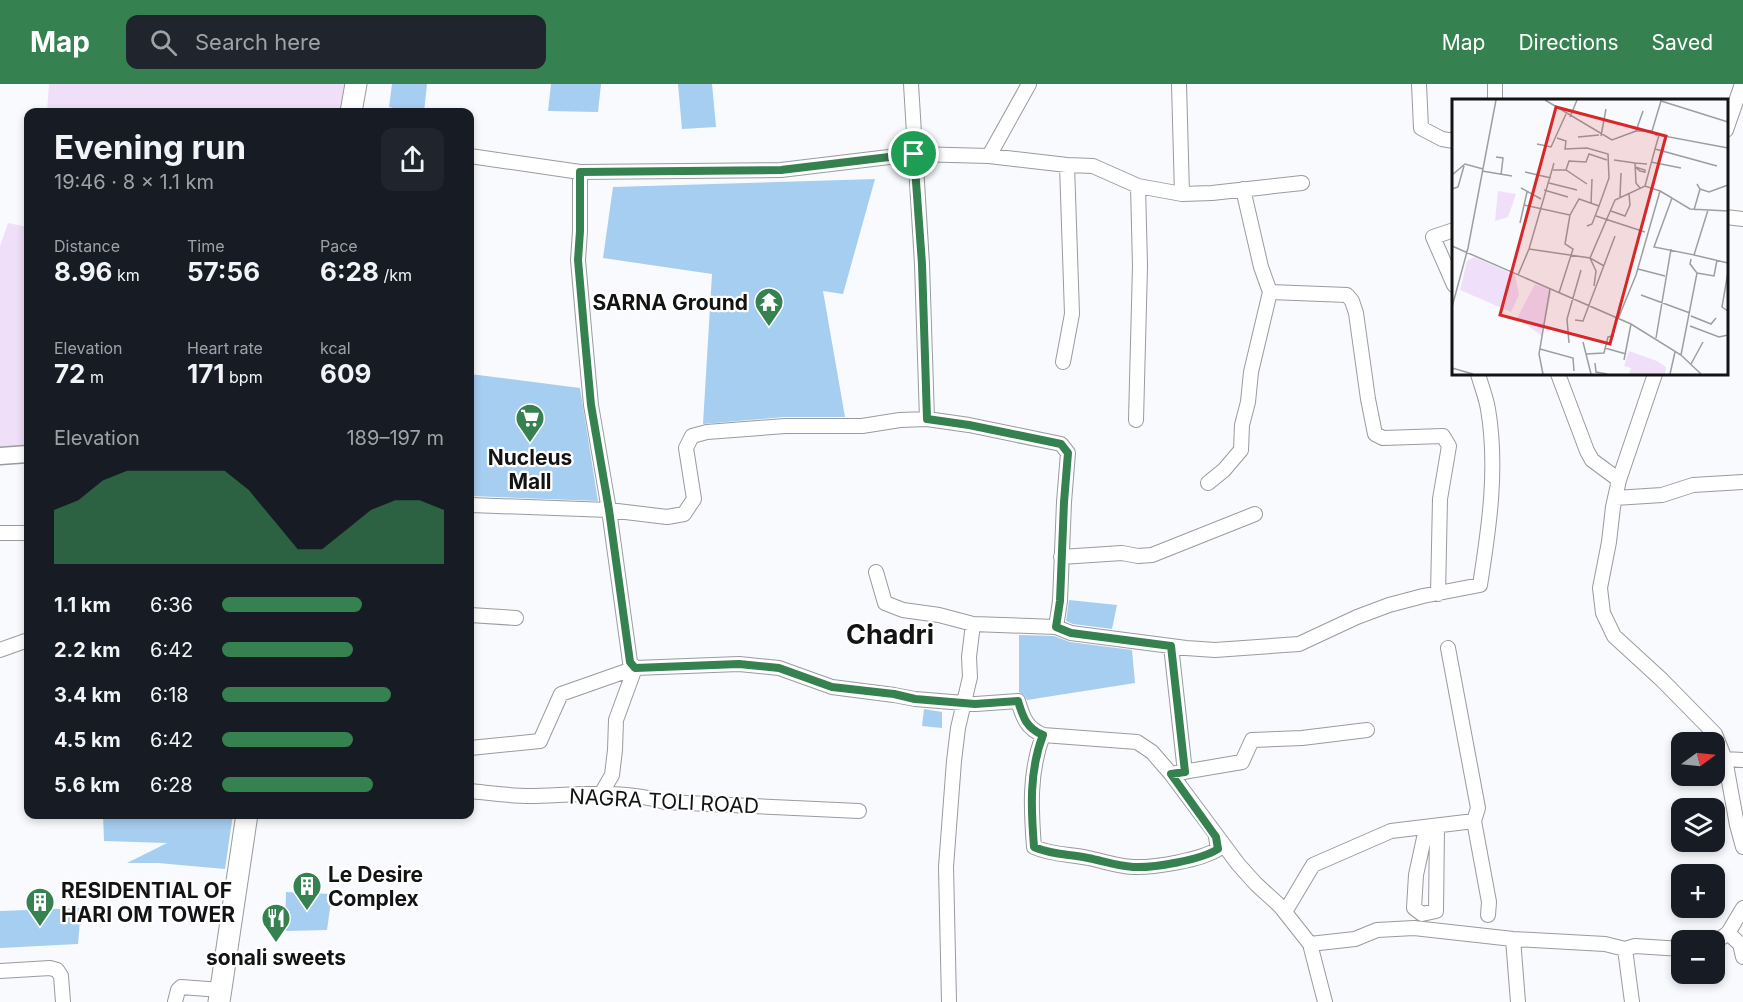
<!DOCTYPE html>
<meta charset="utf-8">
<style>
:root{--surface:#171b24;--page:#20242c;--text:#f1f3f6;--muted:#9ea1a6;--accent:#358150}
body{margin:0;font-family:Inter,sans-serif;background:var(--page);color:var(--text);height:100vh;display:flex;flex-direction:column;font-size:22px;white-space:nowrap}
*{box-sizing:border-box;margin:0}
p{font-size:20px;color:var(--muted)}
.icon{flex:none;width:33px;height:33px;fill:none;stroke:currentColor;stroke-width:2;stroke-linecap:round;stroke-linejoin:round}
.map{position:relative;flex:1;overflow:hidden}
.sheet{position:absolute;left:24px;top:24px;width:450px;height:711px;display:flex;flex-direction:column;background:var(--surface);border-radius:12px;box-shadow:0 3px 9px #0003}
.sheet>*{flex:none}
.needle{width:39px;rotate:75deg}
.controls{position:absolute;left:1671px;top:648px;display:grid;gap:12px}
.controls a{display:grid;place-items:center;width:54px;height:54px;border-radius:12px;background:var(--surface);box-shadow:0 3px 9px #0003;font-size:30px}
.pin{position:absolute;display:grid;place-items:center;width:51px;height:51px;color:#fff;margin:-26px;border:3px solid #fff;border-radius:50%;box-shadow:0 2px 6px #0007}
.round{display:grid;place-items:center;flex:none;width:63px;height:63px;border-radius:12px;background:var(--page)}
.head{display:flex;align-items:center;justify-content:space-between;height:102px;padding:0 30px}
h1{font-size:33px;font-weight:700;line-height:45px}
.metrics{display:grid;grid-template-columns:repeat(3,1fr);gap:9px;height:102px;padding:6px 30px}
.metrics div{display:grid;align-content:center}
.metrics b{font-size:26px;font-weight:700}
.metrics small{font-size:16px;font-weight:400}
.metrics p{font-size:16px}
.chart{height:168px;padding:12px 30px}
.chart p{display:flex;justify-content:space-between}
.chart svg{width:100%;height:108px;margin-top:6px;fill:var(--accent);opacity:.7}
ul{padding:0 30px;list-style:none;font-size:20px}
li{display:grid;grid-template-columns:96px 72px 1fr;align-items:center;height:45px}
li i{height:15px;border-radius:8px;background:var(--accent)}
header{display:flex;align-items:center;gap:36px;box-sizing:border-box;height:84px;padding:0 30px;background:var(--accent);color:#fff}
header strong{font-size:28px}
nav{display:flex;gap:33px;margin-inline-start:auto;font-size:21px}
.search{width:420px;height:54px;background:var(--page);display:flex;align-items:center;gap:15px;box-sizing:border-box;padding:0 21px;border-radius:12px;color:var(--muted);font-size:22px}
.map>svg:first-child{display:block}
.green{fill:#f0dff9}
.building{fill:#a6cef1}
.lines{fill:none;stroke-linecap:round;stroke-linejoin:round}
.minor-casing{stroke:#999b9d;stroke-width:16}
.tertiary-casing{stroke:#999b9d;stroke-width:19}
.primary-casing{stroke:#999b9d;stroke-width:23}
.minor{stroke:#fff;stroke-width:14}
.tertiary{stroke:#fff;stroke-width:16}
.primary{stroke:#fff;stroke-width:21}
.route-casing{stroke:#fff;stroke-width:12}
.route{stroke:#358150;stroke-width:8}
.labels{text-anchor:middle;dominant-baseline:central;stroke-width:4.5;stroke-linejoin:round;paint-order:stroke}
.poi-label{font-size:21px;font-weight:bold;fill:#131314;stroke:#fff}
.street-label{font-size:21px;fill:#131314;stroke:#fff}
.district-label{font-size:27px;font-weight:bold;fill:#131314;stroke:#fff}
.inset-road{fill:none;stroke:#9c9ea0;stroke-width:1.5}
.view{fill:#d62828;fill-opacity:0.15;stroke:#d62828;stroke-width:3}
.inset-edge{fill:none;stroke:#131314;stroke-width:3}
</style>
<header>
<strong>Map</strong>
<div class="search"><svg class="icon" aria-label="search" viewBox="0 0 24 24"><circle cx="10" cy="10" r="6"/><path d="M15 15l6 6"/></svg>Search here</div>
<nav><a>Map</a><a>Directions</a><a>Saved</a></nav>
</header>
<div class="map">
<svg width="1743" height="918" viewBox="0 0 1743 918">
<rect width="100%" height="100%" fill="#f8fafd"/>
<path class="green" d="M49,0H345L340,28H47Z
M8,139L28,143V363L0,365V162Z"/>
<path class="building" d="M392,0H427L424,28H410L389,23Z
M551,0H601L598,28L548,27Z
M678,0H712L716,43L682,45Z
M875,95L843,210L823,207L845,333H784L703,340L712,190L603,174L613,103Z
M470,290L580,304L598,417L470,412Z
M1069,516L1117,521L1112,545L1073,540L1066,537Z
M1019,551L1054,552L1070,558L1132,566L1135,599L1027,616L1024,611L1019,608Z
M924,625L942,628V644L922,642Z
M103,730H233L225,785L158,779H127L167,759L104,757Z
M286,808L332,810L327,846L285,847Z
M81,824L78,860L0,864V827Z"/>
<g class="lines">
<g class="minor-casing">
<path id="minor" d="M1179,0L1182,110
M1419,0L1421,44L1442,55L1454,57
M1495,16V0
M1726,46L1742,0
M470,72L580,88L781,86L914,70L989,72L1067,81L1093,82L1138,102L1182,110L1212,109L1302,99
M989,72L1029,0
M1726,133L1743,135
M1454,146L1433,153L1454,201
M1270,208L1347,211L1352,217L1356,229L1368,315L1375,350L1383,354L1443,352L1449,362L1440,415L1438,510
M1063,278L1072,230L1067,81
M1558,290L1587,367L1592,376L1619,396
M1655,290L1619,396L1613,423L1609,458L1600,504L1603,529L1614,552L1662,596L1715,650L1725,675L1737,741L1743,763
M1136,336L1140,182L1138,102
M1208,399L1224,386L1241,366L1242,341L1248,318L1251,288L1270,208L1261,183L1243,105
M1615,414L1662,411L1693,401L1743,398
M470,421L609,426L667,433L684,430L694,415L686,364L692,352L707,348L785,342H862L900,336L927,335L922,180L911,0
M0,449H28
M1061,473L1122,469L1138,472L1152,471L1255,430
M876,488L885,519L903,526L939,531L973,540L1056,543L1060,517L1064,418L1068,369L1061,360L969,341L927,335
M470,531L516,534
M1056,543L1071,549L1186,564L1215,566L1299,560L1357,533L1389,521L1423,512L1480,501C1489,444 1498,384 1488,325C1486,313 1481,301 1478,290
M1171,562L1185,688
M1448,564L1478,724L1474,737
M0,566L28,556
M1043,651C1029,688 1031,725 1034,763C1052,771 1069,770 1088,774C1103,777 1117,782 1133,783C1154,784 1201,776 1218,765L1216,753
M470,664L540,657L561,610L635,584L630,578L609,426L591,321L585,256L578,176L580,147V88
M1725,675L1743,676
M1171,690L1242,678L1252,656L1302,654L1367,646
M470,707C490,709 510,712 530,712C575,711 622,705 665,718L859,727
M601,710L612,691L615,666L616,636L635,584L739,580L779,584L832,603L894,611L915,615L976,620L1018,617C1023,633 1026,644 1043,651L1137,658L1152,668L1171,690L1238,780L1256,800L1280,822L1310,860L1325,918
M1437,743L1436,827L1422,830L1414,824L1416,791L1424,754Z
M1285,828L1313,781L1391,747L1474,737L1489,818L1488,831
M1728,849L1743,824
M1513,855L1518,918
M1714,859L1728,849L1740,860L1743,873
M1310,860L1355,855L1377,846L1414,844L1513,855L1605,860L1625,865L1632,918
M1625,865L1635,862L1682,865
M0,887L50,884L57,886L61,892L63,918
M175,918L178,906L181,903L221,906
M949,918L946,783L954,677L958,644L970,593L969,573L973,540"/>
</g>
<g class="tertiary-casing">
<path id="tertiary" d="M0,372L28,370"/>
</g>
<g class="primary-casing">
<path id="primary" d="M351,28L356,0
M219,918L247,730"/>
</g>
<use href="#minor" class="minor"/>
<use href="#tertiary" class="tertiary"/>
<use href="#primary" class="primary"/>
</g>
<g class="lines">
<g class="route-casing">
<path id="route" d="M914,70L922,180L927,335L969,341L1061,360L1068,369L1064,418L1060,517L1056,543L1071,549L1171,562L1185,688L1171,690L1216,753L1218,765C1201,776 1154,784 1133,783C1117,782 1103,777 1088,774C1069,770 1052,771 1034,763C1031,725 1029,687 1043,651C1026,644 1023,633 1018,617L975,620L915,615L894,610L832,603L779,584L739,580L635,584L630,578L609,426L591,321L585,256L578,176L580,147V88L781,86Z"/>
</g>
<use href="#route" class="route"/>
</g>
<defs>
<g id="temple-pin" transform="scale(1.5)"><path d="M0 17L-7.5 6A9.5 9.5 0 1 1 7.5 6Z" fill="#358150" stroke="#fff"/><path d="M0-6L5-2H3V0L6.5 2.5H4V6H1.5V3h-3V6H-4V2.5H-6.5L-3 0V-2H-5Z" fill="#fff"/></g>
<g id="supermarket-pin" transform="scale(1.5)"><path d="M0 17L-7.5 6A9.5 9.5 0 1 1 7.5 6Z" fill="#358150" stroke="#fff"/><path d="M-6-5.5h2.5l.6 2H6L4.5 2H-2.5L-4.4-4H-6ZM-1.5 3.2a1.3 1.3 0 1 0 .1 0ZM3 3.2a1.3 1.3 0 1 0 .1 0Z" fill="#fff"/></g>
<g id="building-pin" transform="scale(1.5)"><path d="M0 17L-7.5 6A9.5 9.5 0 1 1 7.5 6Z" fill="#358150" stroke="#fff"/><path d="M-4-6H4V6H1V3H-1V6H-4ZM-2.5-4.3h1.7v1.8h-1.7ZM.8-4.3h1.7v1.8H.8ZM-2.5-1h1.7V.8h-1.7ZM.8-1h1.7V.8H.8Z" fill="#fff"/></g>
<g id="restaurant-pin" transform="scale(1.5)"><path d="M0 17L-7.5 6A9.5 9.5 0 1 1 7.5 6Z" fill="#358150" stroke="#fff"/><path d="M-5-6h1v4h1v-4h1v4h1v-4h1v5L-1.5 .5V6h-2V.5L-5-1ZM5-6V6H3V1.5H1.5Q1.5-4 5-6Z" fill="#fff"/></g>
</defs>
<g fill-rule="evenodd">
<use href="#temple-pin" x="769" y="218"/>
<use href="#supermarket-pin" x="530" y="334"/>
<use href="#building-pin" x="307" y="802"/>
<use href="#building-pin" x="40" y="818"/>
<use href="#restaurant-pin" x="276" y="834"/>
</g>
<g class="labels">
<g class="poi-label">
<text x="748" y="218" text-anchor="end">SARNA Ground</text>
<text x="530" y="373">Nucleus<tspan x="530" dy="24">Mall</tspan></text>
<text x="328" y="790" text-anchor="start">Le Desire<tspan x="328" dy="24">Complex</tspan></text>
<text x="61" y="806" text-anchor="start">RESIDENTIAL OF<tspan x="61" dy="24">HARI OM TOWER</tspan></text>
<text x="276" y="873">sonali sweets</text>
</g>
<g class="street-label">
<text transform="translate(664 717) rotate(3)">NAGRA TOLI ROAD</text>
</g>
<g class="district-label">
<text x="890" y="550">Chadri</text>
</g>
</g>
<g transform="translate(1452 15)">
<rect width="276" height="276" fill="#f8fafd"/>
<path d="M46,92L64,95L56,118L43,122ZM22,158L63,176L67,196L59,213L8,191L15,162ZM83,185L98,190L99,195L90,237L65,219ZM177,252L205,262L214,268L213,275H177L179,269L172,267Z" fill="#f0dff9"/>
<path class="inset-road" d="M93,1L160,41L184,32H200L205,37M118,18L125,1M184,32L191,12M200,32L209,2L276,23M149,37L154,10M126,38L147,36M105,39L114,42L113,50L135,49L156,55L157,79L147,107M85,45L99,48L114,15M203,50L207,36L276,49M44,58L51,59L49,76M162,61L183,64M199,63L229,69M183,68L193,71V73L188,72ZM101,71H114L135,85M114,71L117,62L134,63L137,55L155,61M30,72L60,77M73,73L99,79M0,76L13,65L31,70M97,84L125,91M193,87L203,50L265,67M69,89L89,100M188,89L184,84L183,64L195,65M0,90L6,88L12,67M248,90L257,93L276,86M92,91L116,98M168,98L169,74M139,105L140,80M72,106L118,116L113,145L121,150L107,194M242,111L248,90L245,85M256,111L242,156L202,148L220,99L238,110L276,112M159,112L173,117L178,106L177,95M118,116L127,100L147,107L140,125L135,127M144,117L193,133M68,124L75,93M0,147L179,225L229,256L249,275M77,150L138,159L144,172L142,187M242,156L276,164M152,167L138,159L163,101L193,87L208,92M186,170L213,177M276,173L270,208L276,212M245,174L262,177L265,161M66,176L77,150L102,64M189,196L238,214M0,208L16,149L44,1M239,217L259,225L264,219M166,220L184,176L208,92L220,99M123,221L131,222L163,137M238,227L267,238L276,236M204,239L219,150M131,243L139,275M117,244L115,220L129,171M153,249L174,255M88,250L121,259L122,272M134,255L152,254L156,238L161,237L164,219M229,256L245,174L238,165L239,160M172,261L179,225M143,264L144,273L155,275M239,265L251,243M0,269L21,275M91,275L87,255L98,190M218,275L223,253"/>
<path class="view" d="M104,8L214,37L158,245L48,216Z"/>
<rect width="276" height="276" class="inset-edge"/>
</g>
</svg>
<div class="controls">
<a><svg class="needle" viewBox="-14 -14 28 28"><path d="M0-13l5 13h-10z" fill="#e53935"/><path d="M0 13l5-13h-10z" fill="#9ea1a6"/></svg></a>
<a><svg class="icon" aria-label="layers" viewBox="0 0 24 24"><path d="M12 4l9 5-9 5-9-5zM3 14l9 5 9-5"/></svg></a>
<a>+</a>
<a>−</a>
</div>
<div class="pin" style="left:914px;top:70px;background:#1e9e55"><svg class="icon" aria-label="arrive" viewBox="0 0 24 24"><path d="M6 21V4h12l-3 4 3 4H6"/></svg></div>
<section class="sheet">
<div class="head"><div><h1>Evening run</h1><p>19:46 · 8 × 1.1 km</p></div><a class="round"><svg class="icon" aria-label="share" viewBox="0 0 24 24"><path d="M12 15V3M7 8l5-5 5 5M5 13v7h14v-7"/></svg></a></div>
<div class="metrics">
<div><p>Distance</p><b>8.96<small> km</small></b></div>
<div><p>Time</p><b>57:56</b></div>
<div><p>Pace</p><b>6:28<small> /km</small></b></div>
</div>
<div class="metrics">
<div><p>Elevation</p><b>72<small> m</small></b></div>
<div><p>Heart rate</p><b>171<small> bpm</small></b></div>
<div><p>kcal</p><b>609</b></div>
</div>
<div class="chart"><p><span>Elevation</span>189–197 m</p>
<svg viewBox="0 0 160 44" preserveAspectRatio="none"><path d="M0 44V22L10 18L20 10L30 6L40 6L50 6L60 6L70 6L80 14L90 26L100 38L110 38L120 30L130 22L140 18L150 18L160 22V44z"/></svg>
</div>
<ul>
<li><b>1.1 km</b>6:36<i style="width:63%"></i></li>
<li><b>2.2 km</b>6:42<i style="width:59%"></i></li>
<li><b>3.4 km</b>6:18<i style="width:76%"></i></li>
<li><b>4.5 km</b>6:42<i style="width:59%"></i></li>
<li><b>5.6 km</b>6:28<i style="width:68%"></i></li>
</ul>
</section>
</div>
